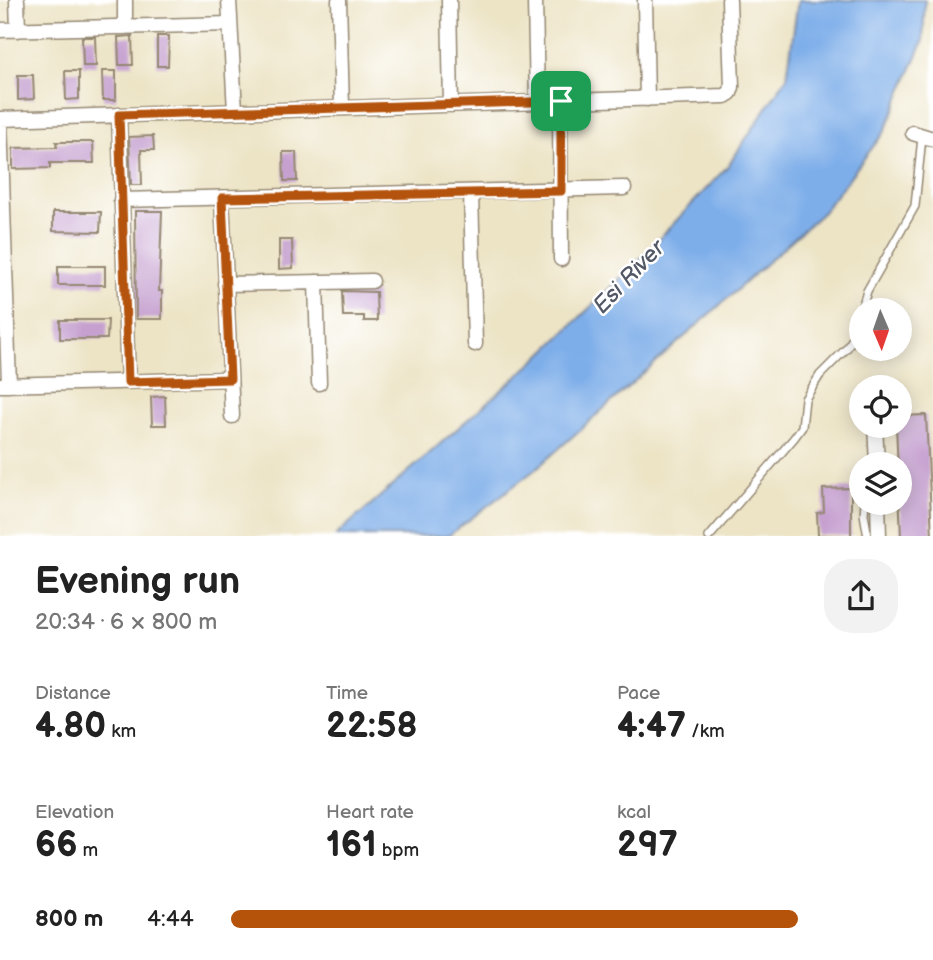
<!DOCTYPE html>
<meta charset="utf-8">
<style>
:root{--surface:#fff;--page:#f2f2f2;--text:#222;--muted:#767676;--accent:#b45309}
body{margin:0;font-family:"Balsamiq Sans",sans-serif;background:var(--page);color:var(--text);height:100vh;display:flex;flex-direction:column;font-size:26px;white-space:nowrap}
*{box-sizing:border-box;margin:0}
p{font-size:23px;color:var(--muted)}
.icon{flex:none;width:38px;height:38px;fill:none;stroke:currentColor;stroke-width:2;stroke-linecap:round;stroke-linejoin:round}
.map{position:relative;height:536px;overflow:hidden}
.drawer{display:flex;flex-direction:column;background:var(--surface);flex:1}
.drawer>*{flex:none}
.needle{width:46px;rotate:178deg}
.fabs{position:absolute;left:849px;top:298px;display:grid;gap:14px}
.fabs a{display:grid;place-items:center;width:63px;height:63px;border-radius:50%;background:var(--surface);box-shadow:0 4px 18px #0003;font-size:35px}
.pin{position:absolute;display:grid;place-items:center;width:60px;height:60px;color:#fff;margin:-30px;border-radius:14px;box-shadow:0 4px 10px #0006}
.round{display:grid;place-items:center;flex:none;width:74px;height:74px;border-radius:28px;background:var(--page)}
.headline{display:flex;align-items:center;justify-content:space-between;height:119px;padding:0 35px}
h1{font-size:38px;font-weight:700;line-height:52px}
.metrics{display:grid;grid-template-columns:repeat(3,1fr);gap:10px;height:119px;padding:7px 35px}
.metrics div{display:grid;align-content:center}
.metrics b{font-size:35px;font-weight:700}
.metrics small{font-size:19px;font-weight:400}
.metrics p{font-size:19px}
ul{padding:0 35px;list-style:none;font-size:23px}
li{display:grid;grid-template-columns:112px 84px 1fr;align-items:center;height:52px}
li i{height:18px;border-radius:9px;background:var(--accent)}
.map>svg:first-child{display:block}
.water{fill:#7eaee9;stroke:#5c6c84;stroke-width:2}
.building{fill:#c6a1d0}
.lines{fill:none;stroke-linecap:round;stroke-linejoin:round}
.service-casing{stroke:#948772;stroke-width:10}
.minor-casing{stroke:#948772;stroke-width:17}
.service{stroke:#fff;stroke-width:7}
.minor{stroke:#fff;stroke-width:14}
.route-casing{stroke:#fff;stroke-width:14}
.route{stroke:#b45309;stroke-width:9}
.labels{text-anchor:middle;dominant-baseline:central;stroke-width:5;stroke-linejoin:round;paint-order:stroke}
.water-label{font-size:23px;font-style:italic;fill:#525865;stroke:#fff}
</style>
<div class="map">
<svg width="933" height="537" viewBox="0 0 933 537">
<rect width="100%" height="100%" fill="#fff"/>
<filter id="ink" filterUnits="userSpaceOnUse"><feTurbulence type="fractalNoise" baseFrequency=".0143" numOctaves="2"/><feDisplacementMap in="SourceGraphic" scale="14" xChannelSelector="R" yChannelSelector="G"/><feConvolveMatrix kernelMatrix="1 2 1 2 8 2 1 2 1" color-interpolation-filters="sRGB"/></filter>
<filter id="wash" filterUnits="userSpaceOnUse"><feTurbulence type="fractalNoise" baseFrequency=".00686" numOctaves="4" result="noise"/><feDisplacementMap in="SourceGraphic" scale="28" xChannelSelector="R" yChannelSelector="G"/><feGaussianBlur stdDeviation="1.57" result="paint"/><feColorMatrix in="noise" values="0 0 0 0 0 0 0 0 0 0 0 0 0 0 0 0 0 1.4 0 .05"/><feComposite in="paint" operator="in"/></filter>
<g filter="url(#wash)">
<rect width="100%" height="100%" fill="#ede4c6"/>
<path class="water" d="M798,0H925L923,42L885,131L823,212L729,297L536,469L448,536H335L538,358L637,262L728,166L787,77Z"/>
<g id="blocks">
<path class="building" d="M132,36L133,65H119L118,37Z
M157,36H169L168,66H157Z
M82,37H95L96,66H83Z
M65,71H79V99L66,100Z
M102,71H116V100H103Z
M18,75H33L34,99L18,100Z
M153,136L154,150H141L142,185H131L129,137Z
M56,142H93L94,163H50V168L13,169V148L57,147Z
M283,152H296L297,181H284Z
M135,211H162L159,291H162V319H136Z
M53,212H101L100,232L53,231Z
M279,240H292L293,268L279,269Z
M58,266H105V285H58Z
M342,291L376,292L377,321H364V316H343Z
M60,320H108L107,339H60Z
M165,396L166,425H152L151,397Z
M926,415L932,536H901L896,425H900V416Z
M851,488V536L818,535L817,513L824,512L823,489Z"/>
</g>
</g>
<g filter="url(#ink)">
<use href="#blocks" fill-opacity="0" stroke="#948772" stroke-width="2"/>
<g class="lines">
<g class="service-casing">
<path id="service" d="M865,502L864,514L868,537
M709,537L794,438L802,427L805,399L820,375L847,348L853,338L867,291L915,206L922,137"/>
</g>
<g class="minor-casing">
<path id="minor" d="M17,0L18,30
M125,0V27
M229,0L235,111
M339,0L342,108
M449,0L451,105
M535,0L537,102
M645,0L647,99
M0,30L230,24
M560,101L561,259
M119,115L128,382
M913,133L933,139
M471,192L475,344
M222,198L232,416
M121,200L624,188
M316,282L319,383
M225,284L372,281
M0,385L230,379
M9,385L0,119L725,96L730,93L732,87L729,0
M875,425L877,464
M878,502L879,537"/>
</g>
<use href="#service" class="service"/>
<use href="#minor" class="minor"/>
</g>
</g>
<g class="lines" filter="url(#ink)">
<g class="route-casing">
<path id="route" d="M561,101V191L222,198L230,379L128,382L119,115Z"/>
</g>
<use href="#route" class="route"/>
</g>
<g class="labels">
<g class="water-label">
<text transform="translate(629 277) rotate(-46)">Esi River</text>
</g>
</g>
</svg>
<div class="fabs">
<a><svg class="needle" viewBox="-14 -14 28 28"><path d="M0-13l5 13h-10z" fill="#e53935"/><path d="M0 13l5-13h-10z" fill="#767676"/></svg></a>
<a><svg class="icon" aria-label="locate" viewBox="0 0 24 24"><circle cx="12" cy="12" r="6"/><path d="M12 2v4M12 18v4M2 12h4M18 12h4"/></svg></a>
<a><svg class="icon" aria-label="layers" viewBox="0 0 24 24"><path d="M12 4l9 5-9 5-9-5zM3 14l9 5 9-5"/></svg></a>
</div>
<div class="pin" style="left:561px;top:101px;background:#1e9e55"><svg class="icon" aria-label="arrive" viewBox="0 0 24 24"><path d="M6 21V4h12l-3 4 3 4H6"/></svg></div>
</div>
<section class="drawer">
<div class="headline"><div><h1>Evening run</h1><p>20:34 · 6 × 800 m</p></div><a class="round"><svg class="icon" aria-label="share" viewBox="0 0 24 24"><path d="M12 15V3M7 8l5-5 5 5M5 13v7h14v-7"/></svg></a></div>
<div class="metrics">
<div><p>Distance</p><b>4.80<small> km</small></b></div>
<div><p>Time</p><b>22:58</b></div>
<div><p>Pace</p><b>4:47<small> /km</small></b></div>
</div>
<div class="metrics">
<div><p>Elevation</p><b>66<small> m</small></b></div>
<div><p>Heart rate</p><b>161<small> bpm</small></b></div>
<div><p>kcal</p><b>297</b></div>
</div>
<ul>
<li><b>800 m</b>4:44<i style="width:85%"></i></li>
</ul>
</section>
